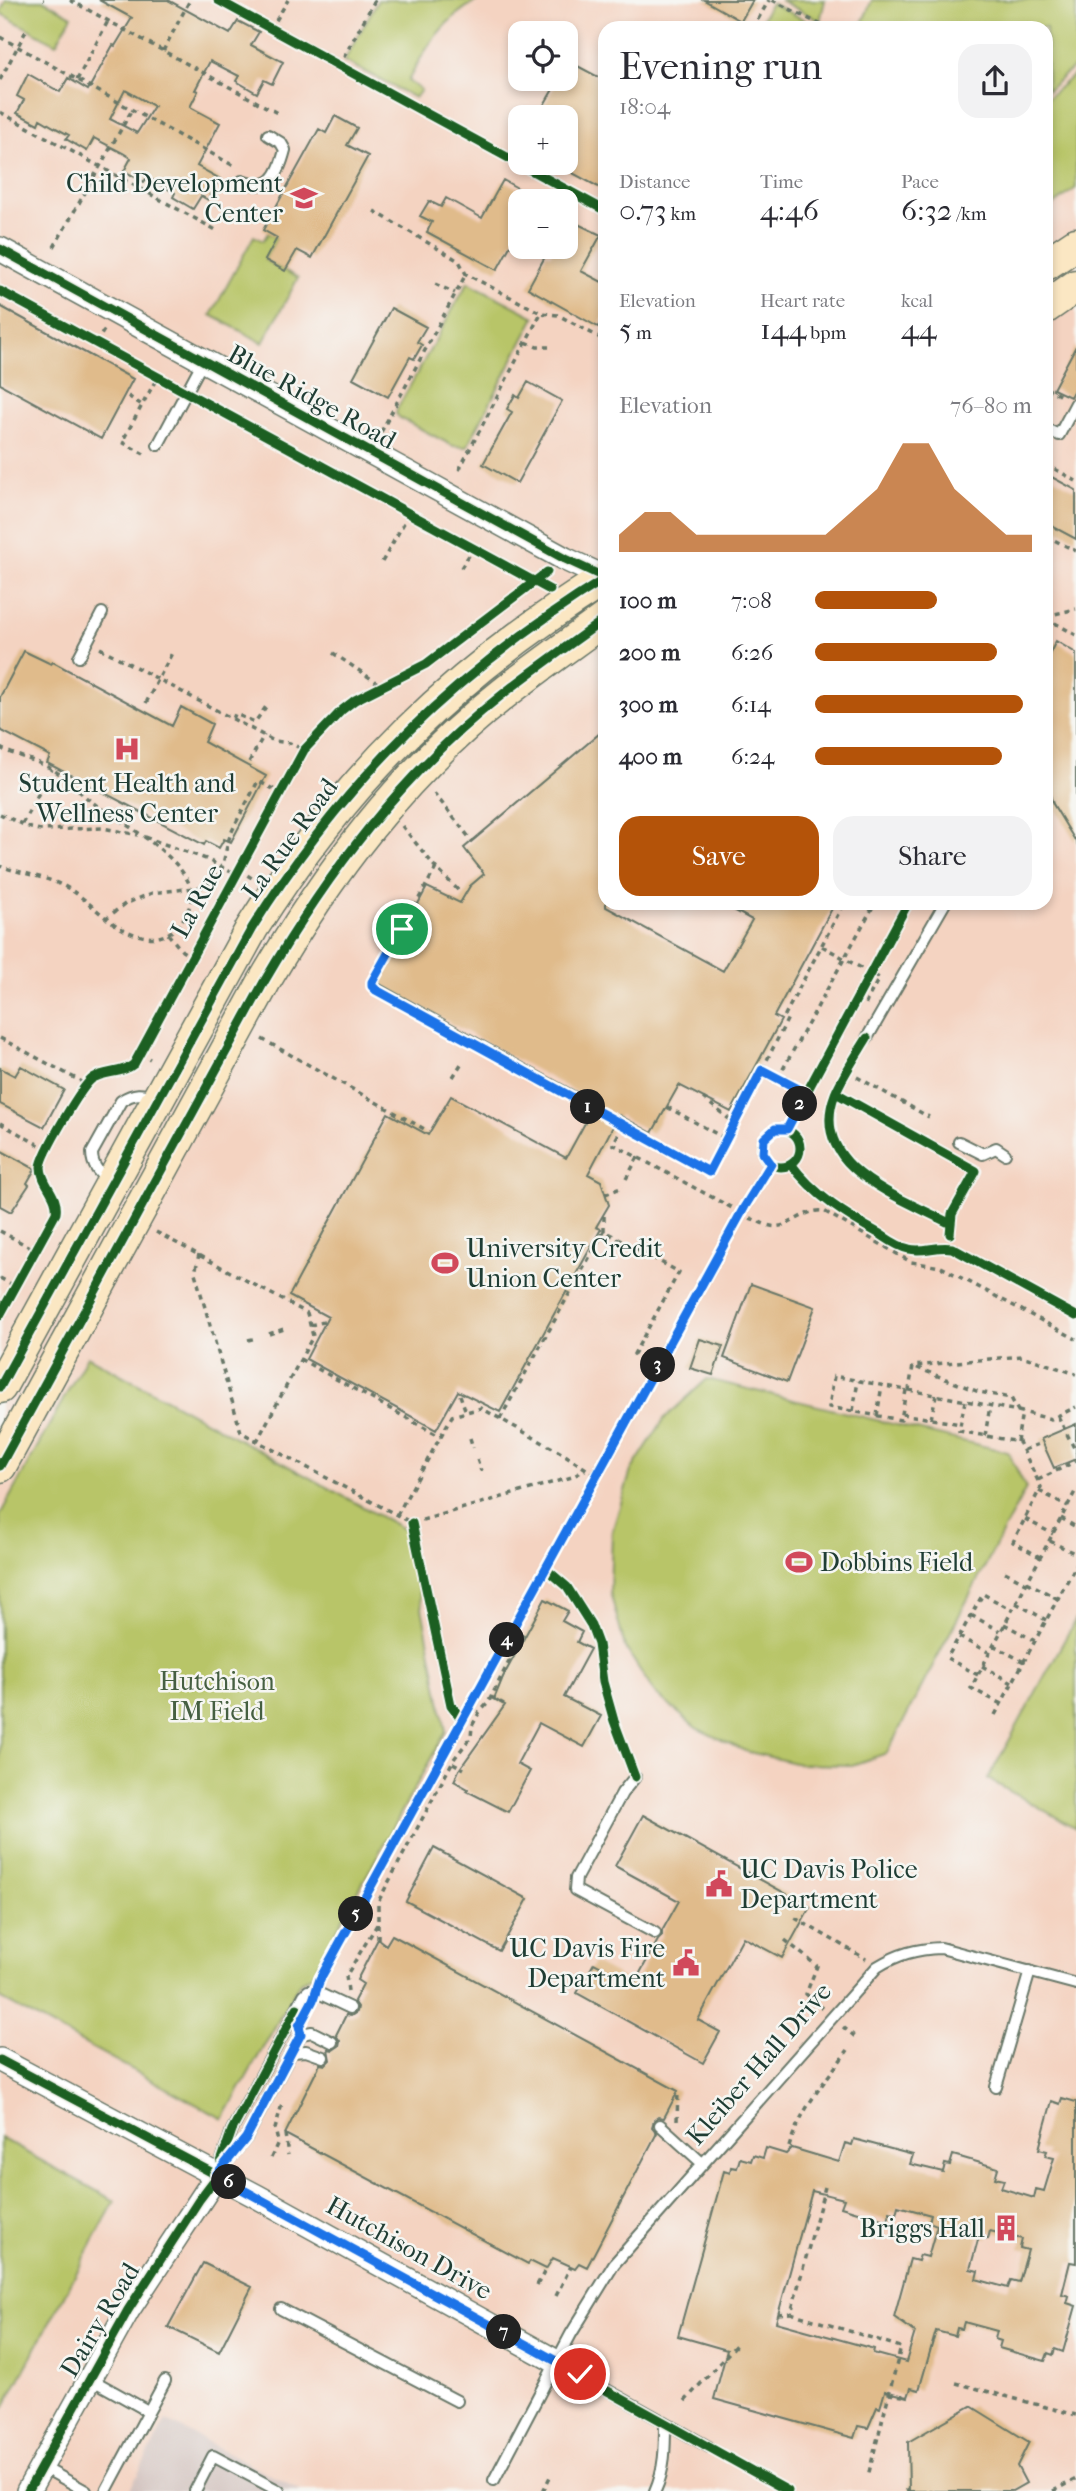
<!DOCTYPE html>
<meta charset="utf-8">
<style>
:root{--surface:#fff;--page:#f2f2f3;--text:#2b2b33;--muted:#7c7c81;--accent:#b45309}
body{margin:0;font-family:"IM FELL French Canon",serif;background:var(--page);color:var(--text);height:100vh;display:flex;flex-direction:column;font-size:26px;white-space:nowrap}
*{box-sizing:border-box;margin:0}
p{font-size:23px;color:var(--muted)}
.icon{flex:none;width:38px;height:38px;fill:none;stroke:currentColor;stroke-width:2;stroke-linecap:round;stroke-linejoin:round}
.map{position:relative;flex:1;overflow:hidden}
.drawer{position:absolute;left:598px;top:21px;width:455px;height:889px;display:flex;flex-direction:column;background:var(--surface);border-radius:21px;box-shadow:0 4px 10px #0003}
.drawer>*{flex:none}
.buttons{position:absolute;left:508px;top:21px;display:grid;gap:14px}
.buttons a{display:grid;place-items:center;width:70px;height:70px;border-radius:14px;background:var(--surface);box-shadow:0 4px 10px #0003;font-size:35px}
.pin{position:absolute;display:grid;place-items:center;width:60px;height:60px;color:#fff;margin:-30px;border:4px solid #fff;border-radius:50%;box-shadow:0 2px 7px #0007}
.km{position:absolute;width:35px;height:35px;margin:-18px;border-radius:50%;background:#222;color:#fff;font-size:19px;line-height:35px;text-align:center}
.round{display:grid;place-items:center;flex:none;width:74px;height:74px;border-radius:21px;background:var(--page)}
.headline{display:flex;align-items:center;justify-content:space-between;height:119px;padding:0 21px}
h1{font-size:38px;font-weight:600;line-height:52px}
.metrics{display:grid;grid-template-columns:repeat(3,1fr);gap:10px;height:119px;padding:7px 21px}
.metrics div{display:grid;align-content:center}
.metrics b{font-size:30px;font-weight:600}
.metrics small{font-size:19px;font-weight:400}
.metrics p{font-size:19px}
.chart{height:196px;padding:14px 21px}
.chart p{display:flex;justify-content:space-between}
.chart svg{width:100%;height:126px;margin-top:7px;fill:var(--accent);opacity:.7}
.action{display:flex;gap:14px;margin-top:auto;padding:14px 21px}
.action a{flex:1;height:80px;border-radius:21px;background:var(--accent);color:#fff;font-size:28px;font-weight:600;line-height:80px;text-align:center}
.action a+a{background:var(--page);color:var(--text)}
ul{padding:0 21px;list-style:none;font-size:23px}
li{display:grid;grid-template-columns:112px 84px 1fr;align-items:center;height:52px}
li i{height:18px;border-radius:9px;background:var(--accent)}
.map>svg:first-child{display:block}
.built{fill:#f4d3c1;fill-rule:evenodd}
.industrial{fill:#d0c0bc}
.green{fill:#b8c567;stroke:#6c814e;stroke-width:2}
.building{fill:#e0bb8b;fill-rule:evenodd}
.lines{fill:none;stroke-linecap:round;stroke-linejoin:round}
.lane-casing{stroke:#687768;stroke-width:14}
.street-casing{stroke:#687768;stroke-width:26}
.secondary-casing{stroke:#687768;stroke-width:35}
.path{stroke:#687768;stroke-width:3.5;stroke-dasharray:5 5;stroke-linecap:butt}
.lane{stroke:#fff;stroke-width:10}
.street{stroke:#fff;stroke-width:23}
.secondary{stroke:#fbe7c3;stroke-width:32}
.cycleway-casing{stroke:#f6f6f2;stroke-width:13}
.cycleway{stroke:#1b5e20;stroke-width:9}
.route-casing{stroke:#fff;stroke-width:14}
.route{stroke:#1a73e8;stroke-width:9}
.labels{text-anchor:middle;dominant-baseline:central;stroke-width:5;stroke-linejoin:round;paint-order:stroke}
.poi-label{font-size:26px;fill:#1f3d34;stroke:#f6f6f2;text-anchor:end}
.street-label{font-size:26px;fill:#1f3d34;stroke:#f6f6f2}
.park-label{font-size:26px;fill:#455f41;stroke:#f6f6f2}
</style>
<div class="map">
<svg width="1076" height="2491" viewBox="0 0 1076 2491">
<rect width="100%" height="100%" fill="#f6f6f2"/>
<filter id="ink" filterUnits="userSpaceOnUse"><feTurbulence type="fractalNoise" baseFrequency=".0143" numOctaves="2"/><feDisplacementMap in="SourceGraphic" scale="14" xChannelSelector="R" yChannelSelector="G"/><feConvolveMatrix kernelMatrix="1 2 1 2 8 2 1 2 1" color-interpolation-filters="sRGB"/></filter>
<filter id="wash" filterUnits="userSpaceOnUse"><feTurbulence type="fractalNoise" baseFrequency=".00686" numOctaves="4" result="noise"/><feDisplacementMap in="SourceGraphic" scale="28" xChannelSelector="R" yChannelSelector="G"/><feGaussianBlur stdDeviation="1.57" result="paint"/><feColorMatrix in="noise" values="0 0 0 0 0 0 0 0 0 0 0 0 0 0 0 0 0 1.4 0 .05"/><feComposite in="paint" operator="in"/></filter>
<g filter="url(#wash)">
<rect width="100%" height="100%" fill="#f1e3ca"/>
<path class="built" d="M0,0H1076V2491H0ZM606,28H1046V903H606ZM520,33H565V79H520ZM520,117H565V163H520ZM520,201H565V247H520Z"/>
<path class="industrial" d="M166,2420L301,2491H129Z"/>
<path class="green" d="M6,0H43L72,16L56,44L0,13Z
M378,0H478C443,19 426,47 408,81L421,90L415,98L344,61Z
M780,0H825L820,21Z
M872,0H1076V65L1047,91L1046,28H860Z
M771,3L819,27L818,28H757Z
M1076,73V188L1047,210V98Z
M268,233L277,238L265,260L298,278L263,343L211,315L254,236L263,241Z
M468,282L535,317L467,447L453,446L400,418L396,414L397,409Z
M87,1356L407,1531L446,1731L312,1975L300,1982L223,2119L0,1998V1515Z
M707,1379L1008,1452L1026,1488L887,1753L852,1765L799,1764L745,1751L696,1728L654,1692L625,1647L610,1592L612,1532L631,1471L664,1419Z
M1076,1619V1828L988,1779Z
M0,2138L115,2201L0,2415Z"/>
<g id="blocks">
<path class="building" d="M99,0H168L230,34L238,21L259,32L251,45L283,62L272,84L264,80L257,93L236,81L239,76L210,61L195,90L198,91L190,107L220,123L197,166L220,179L208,200L201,196L193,209L173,197L175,193L147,177L144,182L124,171L131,158L123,153L94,138L87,151L66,139L69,135L54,127L40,119L38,124L17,113L24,100L17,96L28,74L60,92L68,78L88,90L113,45L115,46L132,18ZM125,90L154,106L137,133L110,119Z
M704,0H753L741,21Z
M568,61L606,81V191L565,169V117H537L559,79H565V67Z
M335,116L357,128L347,145L368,156L312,258L297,250L285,271L265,260L277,238L263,230L319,129L326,133Z
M503,180L521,190L520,228L497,270L427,232L432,222L420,216L429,201L441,207L446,198L482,218Z
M565,218L601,235L581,271L606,284V314L598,327L528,288L547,253L550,255L555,247H565Z
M0,306L133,379L101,439L0,384Z
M391,308L426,327L417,342L422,345L414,359L410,357L388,397L353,378Z
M1076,346V386L1070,397L1053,389Z
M528,382L562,401L517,483L483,464L512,412L507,409L515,395L519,398Z
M1046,474L1076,490V539L1046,523Z
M1056,641L1076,653V842L1053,804L1046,782V661Z
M24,651L51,664L53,662L172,726L181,707L212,724L204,742L266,776L231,842L224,839L219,848L206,841L204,845L47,763L50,756L0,730V697Z
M606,728V907L723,971L752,920L721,903H835L774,1016L781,1020L731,1112L679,1085L652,1133L619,1115L588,1174L601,1181L609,1205L596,1227L601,1229L500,1412L458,1391L436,1430L306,1359L328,1317L289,1296L388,1113L428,1135L451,1096L566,1158L596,1103L376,982L427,887L460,903L470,886L484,874L464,848Z
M21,1066L64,1090L44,1127L0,1104V1068L15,1076Z
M0,1150L35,1169L27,1183L29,1185L11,1212L0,1206Z
M751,1284L815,1307L787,1382L724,1358Z
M700,1339L723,1346L713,1375L690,1368Z
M1076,1424V1459L1054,1468L1041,1439Z
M545,1599L568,1611L562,1621L582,1632L577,1642L590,1649L564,1697L601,1716L584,1747L539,1723L517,1764L530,1771L508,1812L467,1791L468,1789L454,1781L459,1770L505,1705L494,1699L503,1677Z
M643,1815L810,1907L782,1958L743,1937L698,2020L720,2032L703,2063L577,1993L594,1963L634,1984L658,1940L662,1936V1931L679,1901L615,1866Z
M434,1848L528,1899L499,1951L406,1901Z
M392,1935L678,2091L664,2118L658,2117L654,2120L652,2127L657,2133L587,2267L579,2263L575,2268L553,2258L546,2269L530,2261L528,2264L285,2134L320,2064L325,2065L330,2060L328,2049L333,2050L339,2046L340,2041L336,2035L346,2015L351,2016L357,2012L358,2007L354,2001L363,1984L357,1980L378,1939L386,1945Z
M1062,2098L1076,2102V2263L1070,2262L1062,2294L1069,2296L1067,2303L1076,2306L1063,2352L1055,2349L1053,2355L1048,2353L1045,2361L999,2348L1001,2341L995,2339L997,2331L964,2322L962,2329L957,2328L955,2336L936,2331L919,2390L911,2388L908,2397L885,2391L880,2408L877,2407L868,2428L858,2426L854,2438L714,2399L727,2350L678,2336L724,2171L730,2173L731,2167L737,2168L740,2158L751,2161L753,2155L763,2158L766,2148L786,2154L792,2148L839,2162L845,2143L852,2145L854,2139L913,2155L910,2164L943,2172L945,2164L950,2165L953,2155L998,2168L995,2178L1004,2180L1001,2188L1034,2198L1036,2189L1044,2191L1054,2158L1045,2156L1047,2151L1039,2149L1045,2126L1052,2101L1060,2104ZM812,2191L844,2199L841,2207L888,2221L890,2212L896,2214L898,2206L931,2215L929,2222L937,2225L928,2257L920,2255L918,2261L910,2259L894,2317L915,2332L906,2362L873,2353L874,2349L776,2322ZM990,2231L1022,2239L1020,2248L1028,2250L1019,2282L1011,2280L1008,2288L976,2279L978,2271L970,2269L979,2236L988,2239Z
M203,2263L252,2287L219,2352L168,2327Z
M971,2406L1029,2442L1017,2466L1026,2483L1012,2491H909L908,2442Z"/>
</g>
</g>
<g filter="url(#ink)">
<use href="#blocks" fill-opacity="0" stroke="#687768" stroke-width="2"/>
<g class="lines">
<g class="lane-casing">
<path id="lane" d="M242,181C270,192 278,177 285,150L281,143L268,135
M1046,429L1059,435L1076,403
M158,445L203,361
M79,657L102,613
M867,1038L945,903
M959,1142L983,1154L996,1148L1005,1154
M110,1182C100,1174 92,1167 92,1153L121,1101C134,1092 142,1093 156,1098
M635,1777L622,1793L576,1878L575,1890L655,1933
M292,2052L306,2051L323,2057
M996,2087L1030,1971
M660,2125L702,2163
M223,2167L246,2138L301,2034L312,2032L332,2042
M217,2175L232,2130L304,1995L308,1991H314L350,2008
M281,2309L457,2401
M557,2362L709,2447
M89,2378L148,2411
M41,2466L86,2491
M494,2480L571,2334L614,2264L877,1967C898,1954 916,1949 941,1948L1076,1984
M106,2491L165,2381
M195,2491L213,2456L279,2491
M655,2491C665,2469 665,2447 665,2424"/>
</g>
<g class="street-casing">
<path id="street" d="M0,249L565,559L606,578
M0,2060L258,2197L557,2362
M28,2491L128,2310L217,2175"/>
</g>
<g class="secondary-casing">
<path id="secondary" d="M1046,264L1076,244
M1046,307L1076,286
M0,1387L252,928C346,778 455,672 606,578
M0,1466L264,982C327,874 403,772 503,694C536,668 572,643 606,618"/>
</g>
<path class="path" d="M43,0H44
M70,0L279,114
M772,0L827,28
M753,28L769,0
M271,29L288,0
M0,37L236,167
M163,51L190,0
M339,66L375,0
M0,80L27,29
M77,80L108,21
M0,112L216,230
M374,211L459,261L466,274L541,313L558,315L606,341
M54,247L132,110
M435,284L455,293
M526,342L537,347H549
M96,343L104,330
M1046,388L1061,396
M128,396L142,405
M381,432L466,274
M144,454L122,442L158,376
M1046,464L1076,481
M459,470L541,313
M1046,536L1076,551
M382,562L409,514
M461,568L473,549
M1046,616L1076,609
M1046,618L1076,635
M100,648L274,741L290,743L304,750
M333,653L382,686
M146,703L173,651
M233,719L235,714L255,722L268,704
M0,748C16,756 34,760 50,768C67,777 80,794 96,805C123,823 182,856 191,889C194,901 187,914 180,924C171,934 160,939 147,937C110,932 93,900 62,885C42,876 20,873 0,866
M249,762L264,735
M434,793L472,841
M0,814L31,828L41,830L103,828L138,835
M22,824L52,769
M402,826L436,868L461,893
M145,837L206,859L229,871L244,873L255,880
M436,868L372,982V986L376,990L709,1172L762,1070
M105,919L125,904L152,893L202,887C227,875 222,858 230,836C238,817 249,799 258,781L279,792
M168,934L182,951L190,956
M822,946L879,978L866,1002L869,1003
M0,1038L86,1084
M262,1039L428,1131
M140,1053L150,1059
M453,1077L463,1061
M857,1077L929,1117
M778,1078L875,903
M814,1097L762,1070L788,1018L785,1015L844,903
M703,1098L734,1123
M667,1107L726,1139
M0,1123L48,1150
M623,1126L613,1144L734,1209
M626,1179L638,1157
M605,1194L621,1188
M750,1218C756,1220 764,1225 771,1226C789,1230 804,1208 824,1211L911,1262L941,1267L1076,1339
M0,1231L35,1250
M604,1231V1214
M156,1232L307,1313L313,1336L257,1441L412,1523L572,1477L585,1470
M199,1254L195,1273L241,1432L257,1441
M0,1278L15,1286
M310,1325L324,1322
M269,1334L287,1328
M248,1340L257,1338
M300,1359L441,1437
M906,1390L901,1420L829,1407L834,1376L906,1390H909L913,1366L1022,1356L1076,1374
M909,1390L1018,1411L1011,1398L979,1392L915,1367
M460,1395L466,1412
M965,1401L959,1431L1019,1442L1041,1487L1013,1542L1040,1557
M853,1411L858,1381
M1018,1411L1051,1419L1076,1407
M902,1414L961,1424
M877,1416L882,1385
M1058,1416L1076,1452
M500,1419L604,1231L679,1272L634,1354L655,1370
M931,1419L936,1395
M985,1436L990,1406
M470,1438L473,1448
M1017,1442L1022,1412
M1024,1450L1041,1443
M477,1459L481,1471
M1038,1480L1076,1461
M1039,1491L1068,1506
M397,1515L452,1416L481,1408L565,1455L597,1476
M1061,1518L1076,1527
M1025,1519L1053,1534
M1050,1541L1076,1554
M1005,1572L1026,1583
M1027,1582L1058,1599
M1016,1603L1046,1620
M971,1615L1000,1631
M1004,1624L1035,1641
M959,1637L988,1652
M993,1645L1024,1662
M982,1666L1012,1683
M978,1675L947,1658L983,1594L1012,1610
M491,1697L504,1704
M1001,1704L971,1688L1076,1490
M995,1715L1076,1565
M453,1763L464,1769
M795,1918L866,1959
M378,1939V1924
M785,1940L817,1966L806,1994L822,2008
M348,1991L346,1976L378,1923V1902L454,1759L471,1737L472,1726L479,1713L488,1703L524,1632
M843,2027L858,2039
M677,2121L678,2091
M285,2134L288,2155
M789,2147C800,2110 825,2081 848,2050
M271,2158L278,2142L275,2129L282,2104
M825,2187L791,2313L901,2347L868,2476
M537,2285L546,2269
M556,2296L571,2266
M778,2314L790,2313
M956,2383L1076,2415
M889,2394L903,2396
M685,2401L736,2345
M543,2491L551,2475
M906,2491L909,2489
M1053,2491L1076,2479"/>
<use href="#lane" class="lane"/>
<use href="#street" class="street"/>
<use href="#secondary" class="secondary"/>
<g class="cycleway-casing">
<path id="cycleway" d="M218,0L606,211
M0,249L565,559L606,578
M0,291L550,590
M867,1038C856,1056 843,1075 835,1094C807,1167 900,1197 949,1223
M836,1093L976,1171L952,1214L950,1234
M762 1148a19 19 0 1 1 38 0a19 19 0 1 1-38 0Z
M787,1129L908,903
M791,1164C814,1195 847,1216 880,1234C889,1240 898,1247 909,1249C923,1253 937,1245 952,1248L1076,1316
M0,1315L56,1213C59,1195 41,1184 41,1167C42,1154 82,1085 93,1078C105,1071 124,1073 134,1064L304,750L342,710L355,700L426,664L547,572
M0,1387L252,928C346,778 455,672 606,578
M0,1466L264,982C327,874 403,772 503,694C536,668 572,643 606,618
M412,1523L451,1705L463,1721
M546,1569L567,1587L591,1625L598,1644L603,1682L614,1721L635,1777
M0,2060L258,2197L788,2491
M221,2162L232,2130L297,2008
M28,2491L128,2310L199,2200L246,2138L301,2034L299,2026L313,2000L320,1978L745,1206L771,1164"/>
</g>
<use href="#cycleway" class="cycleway"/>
</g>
</g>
<g class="lines" filter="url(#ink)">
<g class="route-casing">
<path id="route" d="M402,929L372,982V986L376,990L709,1172L762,1070L806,1093L787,1129H775L764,1139L763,1153L771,1164L745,1206L320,1979L313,2000L299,2026L301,2034L246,2138L216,2175L580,2374"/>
</g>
<use href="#route" class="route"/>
</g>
<defs>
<g id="school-bare" transform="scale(2.1)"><path d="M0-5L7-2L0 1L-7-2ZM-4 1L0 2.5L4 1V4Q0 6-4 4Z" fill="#d1495b" stroke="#f6f6f2" stroke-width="2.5" paint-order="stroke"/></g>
<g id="hospital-bare" transform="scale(2.1)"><path d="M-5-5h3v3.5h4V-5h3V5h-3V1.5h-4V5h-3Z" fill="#d1495b" stroke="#f6f6f2" stroke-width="2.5" paint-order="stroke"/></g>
<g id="stadium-bare" transform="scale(2.1)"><path d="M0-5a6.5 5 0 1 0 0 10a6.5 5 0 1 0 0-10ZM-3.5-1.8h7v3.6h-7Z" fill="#d1495b" stroke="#f6f6f2" stroke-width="2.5" paint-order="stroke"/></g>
<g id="civic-bare" transform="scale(2.1)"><path d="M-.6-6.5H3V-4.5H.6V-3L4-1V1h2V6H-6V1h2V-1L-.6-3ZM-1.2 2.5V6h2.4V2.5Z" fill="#d1495b" stroke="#f6f6f2" stroke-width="2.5" paint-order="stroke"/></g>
<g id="building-bare" transform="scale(2.1)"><path d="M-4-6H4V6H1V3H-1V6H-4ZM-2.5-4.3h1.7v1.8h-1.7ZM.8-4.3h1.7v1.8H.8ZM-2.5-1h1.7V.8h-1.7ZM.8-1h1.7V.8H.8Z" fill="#d1495b" stroke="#f6f6f2" stroke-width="2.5" paint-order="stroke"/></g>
</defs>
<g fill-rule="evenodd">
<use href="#school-bare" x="304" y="198"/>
<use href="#hospital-bare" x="127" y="749"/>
<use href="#stadium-bare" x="445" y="1263"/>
<use href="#stadium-bare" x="799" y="1562"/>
<use href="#civic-bare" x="719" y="1884"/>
<use href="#civic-bare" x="686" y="1963"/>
<use href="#building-bare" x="1006" y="2228"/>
</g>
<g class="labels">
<g class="poi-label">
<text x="283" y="183">Child Development<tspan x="283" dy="30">Center</tspan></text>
<text x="127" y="783" text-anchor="middle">Student Health and<tspan x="127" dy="30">Wellness Center</tspan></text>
<text x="466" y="1248" text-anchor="start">University Credit<tspan x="466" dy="30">Union Center</tspan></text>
<text x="820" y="1562" text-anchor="start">Dobbins Field</text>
<text x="740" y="1869" text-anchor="start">UC Davis Police<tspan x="740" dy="30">Department</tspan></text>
<text x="665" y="1948">UC Davis Fire<tspan x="665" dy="30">Department</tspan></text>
<text x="985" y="2228">Briggs Hall</text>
</g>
<g class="street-label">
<text transform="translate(312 397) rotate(29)">Blue Ridge Road</text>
<text transform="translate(290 839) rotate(-54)">La Rue Road</text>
<text transform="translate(197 901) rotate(-61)">La Rue</text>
<text transform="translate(759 2064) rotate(-49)">Kleiber Hall Drive</text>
<text transform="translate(409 2248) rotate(29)">Hutchison Drive</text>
<text transform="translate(100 2320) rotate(-59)">Dairy Road</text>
</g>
<g class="park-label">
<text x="217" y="1681">Hutchison<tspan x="217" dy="30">IM Field</tspan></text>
</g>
</g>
</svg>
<div class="buttons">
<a><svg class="icon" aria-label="locate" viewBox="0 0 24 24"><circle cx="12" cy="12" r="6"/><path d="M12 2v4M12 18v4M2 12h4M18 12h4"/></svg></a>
<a>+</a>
<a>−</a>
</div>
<div class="pin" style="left:402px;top:929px;background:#1e9e55"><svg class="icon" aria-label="arrive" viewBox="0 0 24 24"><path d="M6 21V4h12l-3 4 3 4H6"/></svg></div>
<div class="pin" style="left:580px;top:2374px;background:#d93025"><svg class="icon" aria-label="check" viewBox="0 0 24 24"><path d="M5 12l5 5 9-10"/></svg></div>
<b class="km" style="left:588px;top:1107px">1</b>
<b class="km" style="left:800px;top:1104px">2</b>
<b class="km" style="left:658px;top:1365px">3</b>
<b class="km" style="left:507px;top:1640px">4</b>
<b class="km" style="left:356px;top:1914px">5</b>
<b class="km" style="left:229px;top:2182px">6</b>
<b class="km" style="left:504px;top:2332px">7</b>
<section class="drawer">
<div class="headline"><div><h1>Evening run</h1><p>18:04</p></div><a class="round"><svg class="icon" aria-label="share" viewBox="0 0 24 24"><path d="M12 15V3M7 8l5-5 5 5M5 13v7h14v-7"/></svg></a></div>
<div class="metrics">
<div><p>Distance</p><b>0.73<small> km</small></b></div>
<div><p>Time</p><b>4:46</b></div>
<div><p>Pace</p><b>6:32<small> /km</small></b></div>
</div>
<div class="metrics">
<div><p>Elevation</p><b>5<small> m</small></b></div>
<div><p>Heart rate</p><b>144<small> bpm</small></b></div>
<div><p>kcal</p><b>44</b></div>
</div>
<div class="chart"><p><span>Elevation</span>76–80 m</p>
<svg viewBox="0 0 160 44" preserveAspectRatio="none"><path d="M0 44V38L10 30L20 30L30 38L40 38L50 38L60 38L70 38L80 38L90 30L100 22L110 6L120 6L130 22L140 30L150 38L160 38V44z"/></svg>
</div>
<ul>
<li><b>100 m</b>7:08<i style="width:56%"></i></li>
<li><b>200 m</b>6:26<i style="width:84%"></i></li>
<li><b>300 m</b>6:14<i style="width:96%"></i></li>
<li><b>400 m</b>6:24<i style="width:86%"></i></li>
</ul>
<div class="action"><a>Save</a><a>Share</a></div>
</section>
</div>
